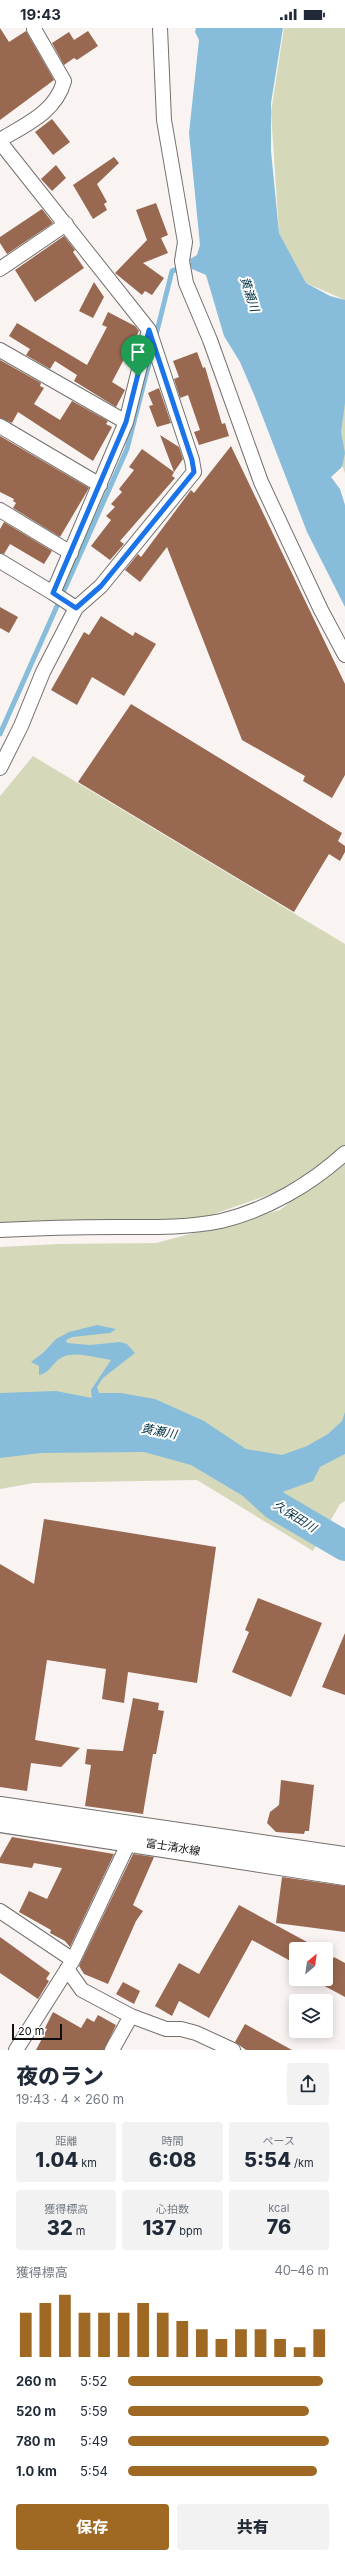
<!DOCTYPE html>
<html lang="ja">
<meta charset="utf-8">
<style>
:root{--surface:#fff;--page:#f2f2f3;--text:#1f2937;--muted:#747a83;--accent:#9f6923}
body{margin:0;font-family:Inter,"Noto Sans JP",sans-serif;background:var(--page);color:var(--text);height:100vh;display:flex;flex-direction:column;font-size:15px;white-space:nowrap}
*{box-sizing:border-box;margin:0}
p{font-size:13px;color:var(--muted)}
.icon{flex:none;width:22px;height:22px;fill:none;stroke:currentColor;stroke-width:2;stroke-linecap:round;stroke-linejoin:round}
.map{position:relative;height:2022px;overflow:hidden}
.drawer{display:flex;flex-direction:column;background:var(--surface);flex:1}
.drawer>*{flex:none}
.needle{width:26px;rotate:29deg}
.tools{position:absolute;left:289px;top:1914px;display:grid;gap:8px}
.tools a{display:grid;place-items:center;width:44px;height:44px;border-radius:4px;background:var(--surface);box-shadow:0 2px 10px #0003;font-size:20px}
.scale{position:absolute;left:12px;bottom:10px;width:50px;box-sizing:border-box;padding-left:4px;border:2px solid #100e0e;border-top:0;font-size:11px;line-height:14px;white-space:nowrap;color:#100e0e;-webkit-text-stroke:3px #fff;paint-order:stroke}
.pin{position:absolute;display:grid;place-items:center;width:34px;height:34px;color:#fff;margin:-41px -17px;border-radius:50% 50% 50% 0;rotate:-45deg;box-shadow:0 0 4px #0007}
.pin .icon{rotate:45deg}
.round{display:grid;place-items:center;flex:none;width:42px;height:42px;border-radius:4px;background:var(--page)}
.overview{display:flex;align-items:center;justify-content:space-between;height:68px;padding:0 16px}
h1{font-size:22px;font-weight:800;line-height:30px}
.figures{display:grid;grid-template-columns:repeat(3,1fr);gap:6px;height:68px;padding:4px 16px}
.figures div{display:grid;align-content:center;border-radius:4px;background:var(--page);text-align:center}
.figures b{font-size:20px;font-weight:800}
.figures small{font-size:11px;font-weight:400}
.figures p{font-size:11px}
.chart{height:112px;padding:8px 16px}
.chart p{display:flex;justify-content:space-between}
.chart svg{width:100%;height:72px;margin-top:4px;stroke:var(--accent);stroke-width:6}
.cta{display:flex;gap:8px;margin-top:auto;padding:8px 16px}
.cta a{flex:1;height:46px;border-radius:4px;background:var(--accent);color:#fff;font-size:16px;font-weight:800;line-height:46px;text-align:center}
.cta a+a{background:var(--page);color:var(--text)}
ul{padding:0 16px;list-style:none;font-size:13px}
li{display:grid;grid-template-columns:64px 48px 1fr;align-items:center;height:30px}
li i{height:10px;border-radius:5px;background:var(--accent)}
.status{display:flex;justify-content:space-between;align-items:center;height:28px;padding:0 20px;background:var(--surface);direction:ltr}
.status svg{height:11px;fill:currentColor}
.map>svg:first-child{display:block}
.green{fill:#d6d9b9}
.water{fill:#87bdda}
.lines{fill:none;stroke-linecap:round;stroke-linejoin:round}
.stream{stroke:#87bdda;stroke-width:5}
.river{stroke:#87bdda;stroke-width:30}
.building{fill:#986851}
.street-casing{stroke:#74706e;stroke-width:16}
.secondary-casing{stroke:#74706e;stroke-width:22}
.street{stroke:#fff;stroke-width:14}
.secondary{stroke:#fff;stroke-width:20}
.route-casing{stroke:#fff;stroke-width:8}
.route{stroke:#1a73e8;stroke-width:5}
.labels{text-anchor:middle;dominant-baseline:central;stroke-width:4;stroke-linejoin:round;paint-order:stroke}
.street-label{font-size:11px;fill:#100e0e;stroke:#fff}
.water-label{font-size:12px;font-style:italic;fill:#002f43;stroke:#fff}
</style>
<div class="status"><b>19:43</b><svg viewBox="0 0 49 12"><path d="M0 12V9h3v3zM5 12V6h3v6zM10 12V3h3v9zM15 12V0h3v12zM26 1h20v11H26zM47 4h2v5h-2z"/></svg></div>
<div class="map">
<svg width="345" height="2022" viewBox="0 0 345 2022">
<rect width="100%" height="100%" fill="#f9f4f2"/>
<path class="green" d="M284,0H345V445L324,390L343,271L306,255L279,205L271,84Z
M33,728L345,916V1473L340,1476L313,1523L197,1452L34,1455L0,1461V1219L58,1216L156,1215L280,1182L325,1147L183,1197L0,1202V768Z"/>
<path class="water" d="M196,0H283L271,75V123L279,205L306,255L330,268L345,272V375L341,404L345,425L342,439L331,449L340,461L345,477V579L307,504L255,369L240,334L224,308L206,247L192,241L190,231L197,227L200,217L189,105L199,12L195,4Z
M97,1297L116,1301L110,1305L72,1309L66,1312L67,1315L90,1317L120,1314L127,1316L135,1325L103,1350L97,1359L99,1365H121L155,1371L204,1393L246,1421L282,1427L307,1418L328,1406L342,1393L345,1384V1426L320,1439L313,1453L277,1466L263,1480L191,1437L144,1424L41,1425L0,1430V1365L56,1363L92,1370L91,1362L111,1332C97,1330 73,1322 61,1330C52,1335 50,1345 39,1347V1338L31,1334L44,1324L56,1311L69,1304Z"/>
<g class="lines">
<path class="stream" d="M155,311L172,243L197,235
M0,706L127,421L152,324"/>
<path class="river" d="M241,1446L275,1477L345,1518"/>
</g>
<path class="building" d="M0,0L9,14L26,3L54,52L0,92Z
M88,3L98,18L77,32L74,30L64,37L52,15L69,4L74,12Z
M52,91L70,114L53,127L35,104Z
M114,129L119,135L97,156L107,174L104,176L107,182L93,191L73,157Z
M56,137L66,150L52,163L41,151Z
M156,175L168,207L161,210L168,225L143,235L164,250L152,267L145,263L142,267L115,245L147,212L136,182Z
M42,181L53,195L7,226L0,215V209Z
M64,208L75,222L73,224L84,240L35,274L15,242Z
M94,254L104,269L93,290L79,283Z
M108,284L135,298L139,303L112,354L125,362L116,379L74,353L77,347L55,333L50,341L26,327L30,321L9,308L17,295L87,337L107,299L102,297Z
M197,324L203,340L205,339L222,396L225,395L229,408L199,417L194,404L200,402L188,367L180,370L174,351L179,349L173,333Z
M0,332L41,355L40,358L44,360L34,376L60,392L72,373L108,393L106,396L112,399L93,433L18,384L12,395L0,390Z
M159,360L171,395L157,399L149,378L153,377L148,365Z
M160,407L179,419L183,431L174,444Z
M0,408L89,460L60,509L13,480L16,475L13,473L14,471L0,464Z
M231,418L345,656V747L332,770L303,753L305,748L242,712L167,519L140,554L125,542L138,526L141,529L191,462L194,465Z
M142,421L174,444L172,448L175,450L120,513L124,516L110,532L91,518L111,492L106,488L115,479L111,476L122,464L119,461L134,442L129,439Z
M4,494L52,523L44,536L10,516L4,526L0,525V501Z
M0,579L18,589L9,605L0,600Z
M101,588L133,608L135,604L156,616L124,668L92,649L77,677L51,662L84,604L89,607Z
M131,676L342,805L338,813L345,818V824L340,833L329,826L294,884L78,754Z
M44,1491L216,1519L197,1655L128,1644L124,1675L102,1671L106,1641L47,1632L35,1712L80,1720L61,1739L31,1735L27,1763L0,1759V1536L34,1556Z
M258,1570L322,1595L291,1669L232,1644L249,1604L245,1602Z
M345,1605V1667L322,1659Z
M133,1670L159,1675L158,1682L164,1683L156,1726H153L143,1786L85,1778L91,1737L85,1736L87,1721L123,1723Z
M281,1752L314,1757L309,1803H305L304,1806L276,1804L267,1795L270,1784L279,1777Z
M12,1809L114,1826L70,1919L65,1913L50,1905L51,1902L19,1884L29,1863L47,1871L62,1840L34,1835L32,1840L0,1835V1830Z
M133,1826L154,1829L133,1877L143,1883L136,1893L108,1956L84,1946L79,1938Z
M282,1849L345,1858V1904L276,1895Z
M239,1877L320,1921H296V1936L252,1912L209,1990L179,1973L172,1988L155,1978L179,1935L199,1946Z
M0,1909L50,1945L46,1951L49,1953L38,1971L0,1945Z
M334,1929L345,1935V1969L319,1955L321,1951H326V1942Z
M123,1954L140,1963L134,1976L116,1966Z
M53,1984L81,2000L87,1990L94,1994L98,1987L116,1997L104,2022H36L47,2001L45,2000Z
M245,1996L292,2022H246L235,2014Z"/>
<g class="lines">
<g class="street-casing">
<path id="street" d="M160,0L164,92L185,214L182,233L186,255L210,312L261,454L321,582L345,627
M0,112C25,97 56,84 64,53L34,1
M0,114L149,302L126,394L53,565L0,533
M0,241L66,196
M0,322L126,394
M0,398L100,457
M0,482L71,525
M76,580L101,558L194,444L192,432L149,302
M0,740L21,698L43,644L76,580L53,565
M0,1202C39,1200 77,1199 115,1199C150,1199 187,1200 221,1193C267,1182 311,1156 345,1125
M0,1883L73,1932
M67,1941L82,1962L131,1988L166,2001H181L196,2005L233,2022
M16,2022L73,1932L130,1812
M112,2022L131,1988"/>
</g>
<g class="secondary-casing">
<path id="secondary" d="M0,1779L345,1829
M0,1794L345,1847"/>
</g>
<use href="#street" class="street"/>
<use href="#secondary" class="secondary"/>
</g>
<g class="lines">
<g class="route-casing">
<path id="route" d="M149,302L192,432L194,444L101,558L76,580L53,565L126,394Z"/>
</g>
<use href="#route" class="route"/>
</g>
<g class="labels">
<g class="street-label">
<text transform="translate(173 1819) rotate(9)">富士清水線</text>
</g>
<g class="water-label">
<text transform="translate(250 266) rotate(72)">黄瀬川</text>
<text transform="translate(159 1403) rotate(11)">黄瀬川</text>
<text transform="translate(295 1488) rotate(32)">久保田川</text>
</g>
</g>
</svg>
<div class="tools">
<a><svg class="needle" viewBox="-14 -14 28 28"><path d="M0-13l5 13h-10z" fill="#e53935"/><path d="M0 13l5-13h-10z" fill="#747a83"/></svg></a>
<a><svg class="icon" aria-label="layers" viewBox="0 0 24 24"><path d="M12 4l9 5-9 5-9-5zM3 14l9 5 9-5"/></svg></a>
</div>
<div class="scale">20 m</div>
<div class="pin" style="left:138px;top:348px;background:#1e9e55"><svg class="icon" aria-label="arrive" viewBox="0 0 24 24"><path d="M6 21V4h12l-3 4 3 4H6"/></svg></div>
</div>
<section class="drawer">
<div class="overview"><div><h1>夜のラン</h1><p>19:43 · 4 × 260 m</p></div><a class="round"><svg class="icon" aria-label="share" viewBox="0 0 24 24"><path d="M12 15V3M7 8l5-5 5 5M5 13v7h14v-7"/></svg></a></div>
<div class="figures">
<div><p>距離</p><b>1.04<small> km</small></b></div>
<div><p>時間</p><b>6:08</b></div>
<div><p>ペース</p><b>5:54<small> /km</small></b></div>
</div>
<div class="figures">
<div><p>獲得標高</p><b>32<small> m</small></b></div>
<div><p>心拍数</p><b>137<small> bpm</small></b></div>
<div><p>kcal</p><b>76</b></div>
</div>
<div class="chart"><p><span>獲得標高</span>40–46 m</p>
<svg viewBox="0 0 160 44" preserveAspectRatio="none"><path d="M5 44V17M15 44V11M25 44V6M35 44V17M45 44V17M55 44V17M65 44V11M75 44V17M85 44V22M95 44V27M105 44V33M115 44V27M125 44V27M135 44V33M145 44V38M155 44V27"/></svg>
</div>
<ul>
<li><b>260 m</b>5:52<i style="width:97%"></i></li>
<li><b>520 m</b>5:59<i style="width:90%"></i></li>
<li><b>780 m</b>5:49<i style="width:100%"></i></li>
<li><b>1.0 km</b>5:54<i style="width:94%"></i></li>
</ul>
<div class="cta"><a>保存</a><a>共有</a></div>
</section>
